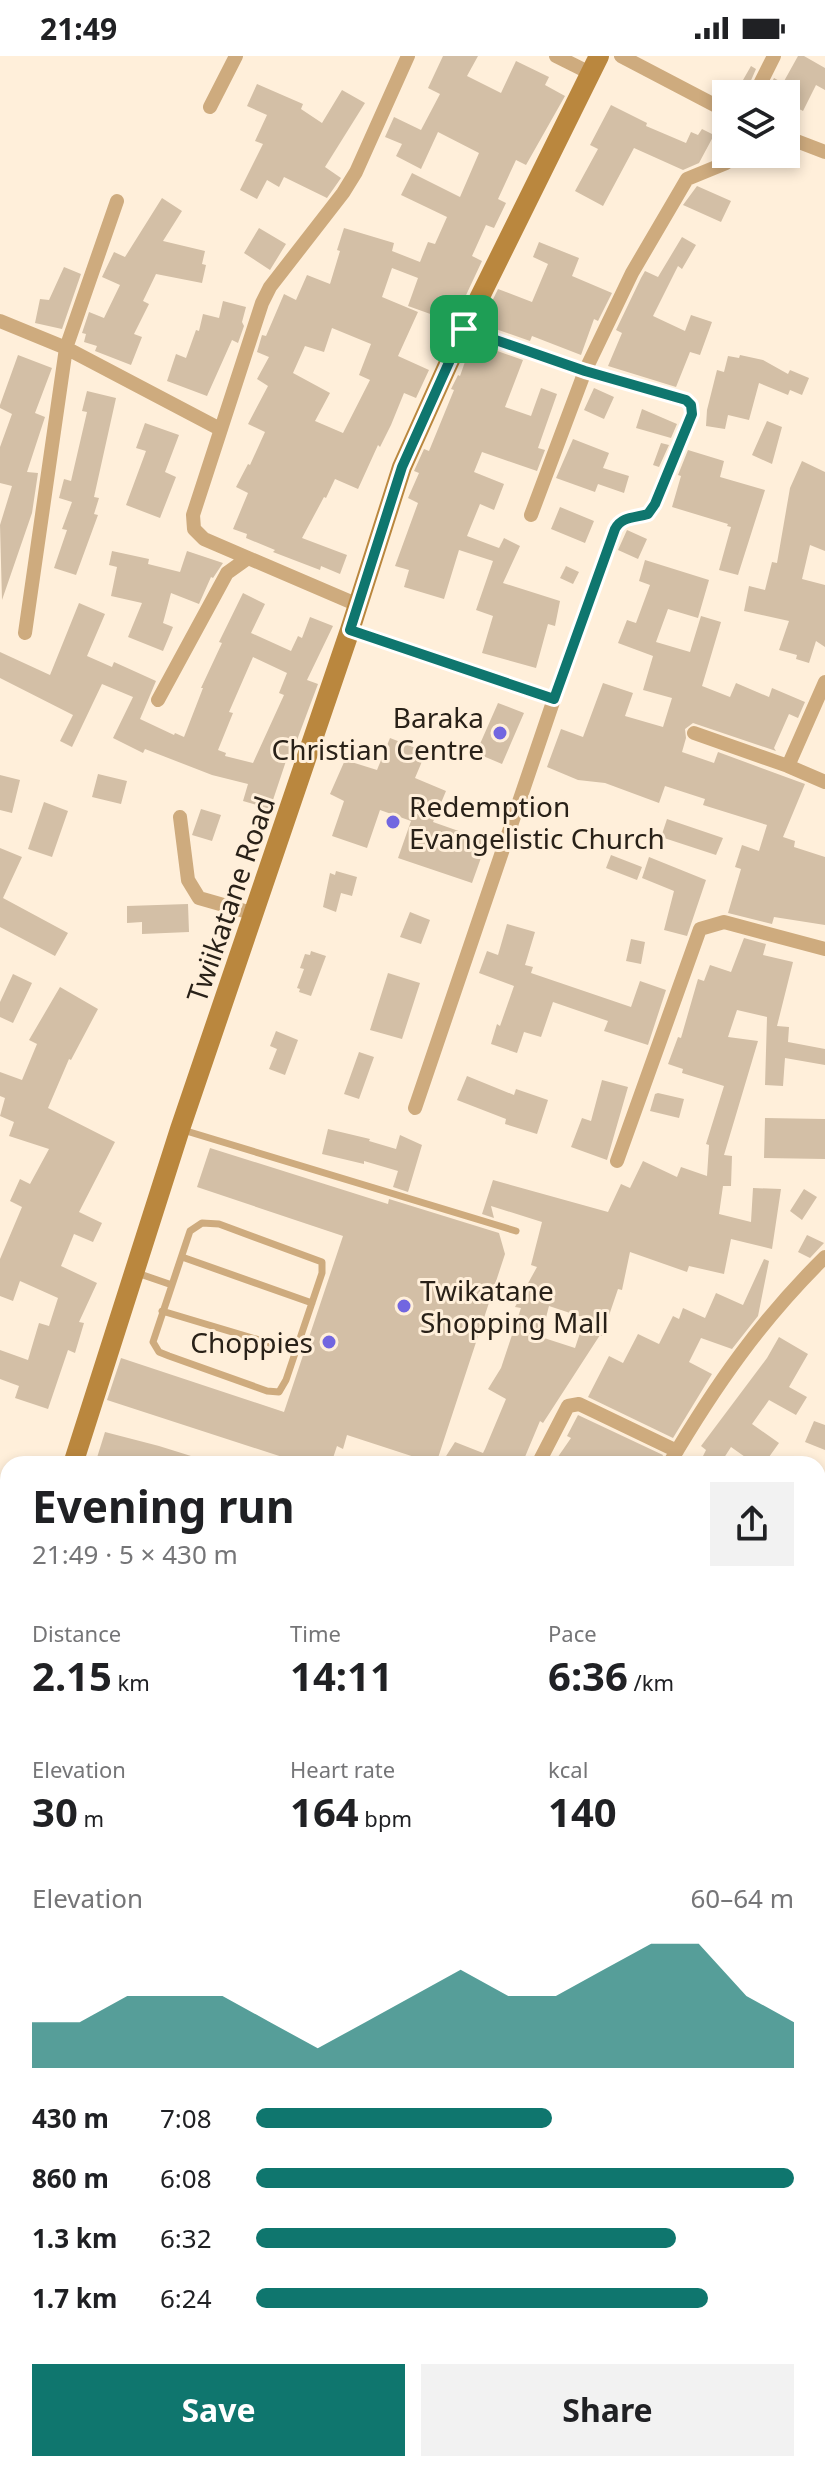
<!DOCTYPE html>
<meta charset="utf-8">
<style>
:root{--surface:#fff;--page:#f2f2f2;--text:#202124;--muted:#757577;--accent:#0f766e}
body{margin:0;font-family:"Noto Sans",sans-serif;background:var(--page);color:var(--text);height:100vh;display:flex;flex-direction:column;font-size:30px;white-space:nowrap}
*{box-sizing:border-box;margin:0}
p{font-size:26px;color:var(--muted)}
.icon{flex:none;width:44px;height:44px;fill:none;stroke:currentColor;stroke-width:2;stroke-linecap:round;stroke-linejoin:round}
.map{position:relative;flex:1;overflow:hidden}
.details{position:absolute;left:0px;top:1400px;width:826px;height:1016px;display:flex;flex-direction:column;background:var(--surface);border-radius:24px 24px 0 0;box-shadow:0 4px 12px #0003}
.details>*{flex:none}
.fabs{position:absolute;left:712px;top:24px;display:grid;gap:16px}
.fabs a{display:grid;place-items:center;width:88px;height:88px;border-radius:0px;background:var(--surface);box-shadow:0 4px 12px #0003;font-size:40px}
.pin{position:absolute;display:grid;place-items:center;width:68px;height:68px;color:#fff;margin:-34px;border-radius:16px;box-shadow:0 4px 12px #0006}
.round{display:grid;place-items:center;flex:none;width:84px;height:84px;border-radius:0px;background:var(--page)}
.headline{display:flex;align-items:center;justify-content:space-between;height:136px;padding:0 32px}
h1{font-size:44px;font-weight:700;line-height:60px}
.metrics{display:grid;grid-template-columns:repeat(3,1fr);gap:12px;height:136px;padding:8px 32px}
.metrics div{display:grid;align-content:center}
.metrics b{font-size:40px;font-weight:700}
.metrics small{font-size:22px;font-weight:400}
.metrics p{font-size:22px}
.chart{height:224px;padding:16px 32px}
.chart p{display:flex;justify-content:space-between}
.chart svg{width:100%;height:144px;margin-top:8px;fill:var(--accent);opacity:.7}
.primary-button{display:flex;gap:16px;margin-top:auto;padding:16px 32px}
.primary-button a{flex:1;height:92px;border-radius:0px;background:var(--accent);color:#fff;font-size:32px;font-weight:700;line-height:92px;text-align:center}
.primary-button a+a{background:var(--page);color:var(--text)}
ul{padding:0 32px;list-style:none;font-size:26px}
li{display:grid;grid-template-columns:128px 96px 1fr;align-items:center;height:60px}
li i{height:20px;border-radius:10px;background:var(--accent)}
.status{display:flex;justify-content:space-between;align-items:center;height:56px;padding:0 40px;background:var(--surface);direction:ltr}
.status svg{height:22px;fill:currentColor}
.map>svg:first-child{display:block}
.built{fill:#fee5c4}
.building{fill:#d3bfa6;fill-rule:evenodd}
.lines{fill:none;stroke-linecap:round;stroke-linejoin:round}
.lane{stroke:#ceab7e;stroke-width:7}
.street{stroke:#ceab7e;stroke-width:14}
.secondary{stroke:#ba873e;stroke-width:20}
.route-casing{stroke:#fff;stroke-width:16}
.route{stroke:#0f766e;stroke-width:10}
.poi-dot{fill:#7266e0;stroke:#ffefda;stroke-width:3}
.labels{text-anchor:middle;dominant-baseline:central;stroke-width:6;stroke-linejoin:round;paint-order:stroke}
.poi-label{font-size:28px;fill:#292118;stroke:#ffefda;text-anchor:end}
.street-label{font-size:28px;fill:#292118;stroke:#ffefda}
</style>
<div class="status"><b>21:49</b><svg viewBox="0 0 49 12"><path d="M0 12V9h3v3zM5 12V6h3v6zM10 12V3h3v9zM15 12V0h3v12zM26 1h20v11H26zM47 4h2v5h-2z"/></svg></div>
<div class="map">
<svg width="825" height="2416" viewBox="0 0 825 2416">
<rect width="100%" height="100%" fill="#ffefda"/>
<path class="built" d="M0,1893L8,1896V2408H818V2255L825,2258V2416H0Z"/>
<path class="building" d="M443,0H478L467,20L501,37L516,5L549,21L545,29L565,40L526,109L516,104L498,143L506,147L494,172L486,169L472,200L482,205L460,252L441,246L436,260L408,250L418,222L392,212L382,241L418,256L398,300L429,314L416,342L404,337L391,369L380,391L378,389L358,433L335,423L326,442L324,441L302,482L347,499L340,518L321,510L320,514L273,496L275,494L246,482L247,478L233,473L248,437L236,431L248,408L250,409L265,376L248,368L268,330L257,323L269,301L257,296L262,279L266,280L284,238L296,244L307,219L330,228L340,195L337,194L344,172L394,187L392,195L420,206L428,186L435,188L447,161L401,139L412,117L460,141L479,97L438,76L421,113L396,100L402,88L385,81L394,61L421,74L440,38L428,32ZM332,272L371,288L359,319L370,324L343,377L315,365L330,337L293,317L305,290L324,296Z
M798,0H804L825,12V34L816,29L803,55L786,46V38H766L774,22L783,27Z
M751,10L756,13L745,38H735Z
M257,28L303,48L301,53L322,67L342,34L365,47L325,111L341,122L327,142L284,121L279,131L267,124L257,143L240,134L263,88L255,85L267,59L247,50Z
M611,49L647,67L646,70L686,87L691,76L698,79L702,73L714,79L699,107L683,114L634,92L603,150L575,135L598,93L590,89Z
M697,130L731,145L721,166L683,149Z
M162,142L182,155L163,185L205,195L202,208L206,209L202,227L156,218L143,245L149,248L134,278L142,281L131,309L95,295L97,290L84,286L86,278L82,277L89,256L104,262L120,229L102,221L114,196L125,201Z
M259,172L286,188L270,214L244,197Z
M682,181L696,189L682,213L678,210L653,260L685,275L691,259L712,266L700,299L690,296L676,331L608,310L622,277L616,274L641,222L645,215L658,221Z
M539,186L579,202L572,220L612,237L598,265L594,263L581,299L532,280L530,285L481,268L498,233L532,246L548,208L533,201Z
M64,211L81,218L62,273L35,267L40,243L49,244Z
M223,245L246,251L242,266L244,270L238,287L232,284L207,340L167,325L176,298L186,302L196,274L199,275L203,258L219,262Z
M472,286L523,304L505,351L531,360L541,332L557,338L538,392L545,394L537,415L482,396L474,416L504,428L494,454L480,448L467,480L499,492L504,482L520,490L503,527L560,545L555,570L548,568L536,612L482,597L493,560L476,554L493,505L459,494L444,543L404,531L409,514L395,510L418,447L408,442L419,417L414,415L424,393L429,395L454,334L451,333L458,319L460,320Z
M18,299L52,312L35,357L45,361L27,416L38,417L32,457L2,544L0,469L12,430L0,427V391L12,358L0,352V349Z
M740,299L763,304L788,318L790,314L809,322L802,339L790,334L788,339L759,327L749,364L728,359L725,373L706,370L707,354L717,314L724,316L728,300L739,302Z
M594,332L614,341L604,363L584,354Z
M87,335L116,342L94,441L99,442L94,458L98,459L76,519L54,512L67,474L62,473L72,446L59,442L64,423L71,425L87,356L82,355Z
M642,353L677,368L671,382L636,372Z
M767,365L782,371L772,408L752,399Z
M145,367L179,379L165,416L176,421L160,462L126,449L146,395L136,392Z
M573,383L609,397L603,412L629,420L624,437L598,428L595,436L556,422Z
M661,387L669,389L659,411L653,409Z
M688,394L724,405L720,421L765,434L738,519L719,514L731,471L727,470L728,468L672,451L681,420L678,419Z
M802,405L825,416V495L810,489L802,523L825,529V591L816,585L809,607L796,603L797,599L779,594L789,565L744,555L749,530L765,534L772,506L777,507L790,432Z
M560,451L594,465L585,487L551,473Z
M627,474L647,483L638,503L618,494Z
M112,495L149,503L148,508L180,516L187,495L223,507L213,522L211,521L199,548L171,537L163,567L173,571L163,595L128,581L142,547L111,540L117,511L109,509Z
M645,504L709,524L698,562L668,553L656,586L690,596L701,560L721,566L702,630L730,641L736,627L769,641L772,632L805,646L798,662L789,658L774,692L776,695L693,667L685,673L686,682L682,696L714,707L718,696L805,728L783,781L795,785L794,791L825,801V869L774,861L772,868L728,857L741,813L735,811L742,789L759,795L767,769L703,749L705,743L665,730L659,747L605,727L578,724L547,711L561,673L583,681L603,627L633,637L625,660L663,671L672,642L643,634L653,600L618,587L627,564L636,567L650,529L639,525Z
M566,510L579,516L573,528L560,522Z
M243,537L265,548L251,577L291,595L298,580L302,582L310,561L333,570L307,624L318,628L297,684V690L291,704L287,702L270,753L243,745L248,728L212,719L145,693L143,697L113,682L133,641L102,628L72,691L60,685L73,659L0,622V596L50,619L79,547L105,558L87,600L112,611L114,606L156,625L140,663L174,679L175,677L184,681L203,632H201L222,587L219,586ZM253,601L287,617L279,637L284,639L253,707L225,700L226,697L218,694L233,657L229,656Z
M498,647L524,657L502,708L476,697Z
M390,682L426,696L415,722L446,735L433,766L487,785L472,827L398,802L411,765L380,754L367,792L332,780L344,745L330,738L345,704L377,714Z
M98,718L127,725L121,748L92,741Z
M0,719L20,724L12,757L0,754Z
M44,746L68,755L52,801L28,793Z
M201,753L221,759L212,785L192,779Z
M667,763L723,782L716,799L661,781Z
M0,792L22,801L3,842L68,877L55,900L0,871Z
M611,799L642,811L637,824L606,812Z
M649,801L706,824L687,880L664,874L674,835L642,822Z
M336,815L357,821L352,840L341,837L336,856L323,851L330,817L335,819Z
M188,848L189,876L142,878V866L127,867V850Z
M410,856L430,864L421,888L400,881Z
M507,868L535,876L525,909L533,911L531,917L631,951L640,925L666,934L648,989L604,975L608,965L553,946L541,981L524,976L517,997L491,988L497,968L500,970L514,930L479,917L487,895L498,899Z
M744,882L766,888L763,899L793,906L777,970L789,971L788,986L825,993V1009L785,1002L783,1030L765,1029L767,961L737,954L728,981L758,985L724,1099L732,1100L731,1130H723L719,1158L751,1166L753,1132L781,1133L772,1193L731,1183L724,1218L689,1210L687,1216L630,1196L622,1234L618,1233L602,1280L600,1279L543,1367L540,1365L522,1408H441L455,1386L483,1397L485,1393L506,1343L488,1333L501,1312L521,1252L515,1251L537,1211L531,1209L542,1166L491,1150L494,1162L482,1158L493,1124L608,1156L621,1128L630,1132L643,1105L677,1121L681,1111L707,1120L709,1089L706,1088L724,1030L682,1017L683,1013L668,1008L678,981L681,982L698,923L704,925L710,909L731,916ZM549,1250L585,1262L575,1292L541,1281Z
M631,883L645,886L641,908L626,905Z
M311,895L326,900L311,940L299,936L300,933L297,932L304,913L300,912L305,898L310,899Z
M388,917L420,927L402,983L370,974Z
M13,918L32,927L13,967L0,961V946Z
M60,931L98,953L71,1004L69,1003L48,1052L115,1086L79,1156L102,1167L93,1186L74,1178L61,1210L97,1227L79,1266L84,1267L75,1297L68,1294L48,1353L15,1342L19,1330L0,1323V1294L28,1304L39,1267L49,1270L58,1242L20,1225L13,1245L0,1240V1203L22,1151L10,1145L20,1123L30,1128L49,1093L9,1080L14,1066L0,1060L5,1042L0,1040V1016L22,1024L37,988L29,984Z
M276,975L298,984L285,1019L269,1013L277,993L270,990Z
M359,996L374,1001L359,1043L344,1038Z
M467,1020L514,1039L516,1033L548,1044L537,1078L505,1068L506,1063L457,1044Z
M602,1024L628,1031L607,1104L571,1091L582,1062L591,1065Z
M658,1037L684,1043L679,1062L650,1055L655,1038Z
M765,1062L825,1063V1103L764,1102Z
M328,1073L370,1083L369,1085L396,1093L400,1079L422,1089L408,1136L393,1131L398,1115L364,1105V1108L322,1098Z
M210,1092L388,1148L389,1143L499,1177L505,1198L436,1408L347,1379L343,1393L337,1390L333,1402L329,1401L327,1408H304L107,1344L121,1302L284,1356L343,1180L197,1131Z
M804,1133L817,1141L802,1164L790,1155Z
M807,1179L824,1187L810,1202L798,1196Z
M764,1203L769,1205L758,1260L732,1293L701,1282L689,1306L712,1318L673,1382L588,1341L609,1300L623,1307L638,1278L659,1288L673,1260L679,1263L683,1252L705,1262L716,1237L743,1249Z
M779,1281L808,1298L789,1331L807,1341L796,1359L769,1344L752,1368L779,1387L764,1408H755L731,1391L720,1408H699L706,1394L701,1390L767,1302Z
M578,1359L663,1399L659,1408H553L571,1382L567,1380Z
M814,1365L825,1369V1394L805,1386Z
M105,1376L159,1390L207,1405L206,1408H95Z"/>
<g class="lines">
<path class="lane" d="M183,1074L516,1175
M202,1167L219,1168L322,1206V1217L286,1324L279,1336L267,1335L169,1300L159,1296L153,1286L190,1175Z
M182,1201L312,1247
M137,1217L172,1229
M162,1255L296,1295
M0,2253H8
M316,2416L317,2408"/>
<path class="street" d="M556,0L590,17
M621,0L726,55
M755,38L774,0
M210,51L236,0
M786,81L825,96
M0,265L66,292L220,373
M464,273L585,315L686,344L691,349L692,358L655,448L648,458C635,462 622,460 615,473L554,643
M531,459L585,315L632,217L687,123L726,107L733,98
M358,549L204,483L194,473L193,459L262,247L270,231L343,137L356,116L408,0
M350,574L554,643L415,1052
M25,577L66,292L117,145
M158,644L227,517L248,502
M694,677L788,710L825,726
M788,710L825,626
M180,761L188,824L199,842L255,858
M617,1105L700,873L724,866L825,893
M538,1408L568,1350L579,1348L677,1395
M669,1408C715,1330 760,1265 825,1201
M0,1485H8
M818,1738L825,1740
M818,1823L825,1825
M437,2416L440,2408
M623,2416L625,2408"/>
<path class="secondary" d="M73,1408L180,1073L350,574L402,411L464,273L599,0
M0,1628L8,1605
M0,1785L8,1789
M0,1815L8,1817
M818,2216L825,2220
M818,2236L825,2240"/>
</g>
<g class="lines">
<g class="route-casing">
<path id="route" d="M464,273L585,315L686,344L691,349L692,358L655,448L648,458C635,462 622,460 615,473L554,643L350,574L402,411Z"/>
</g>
<use href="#route" class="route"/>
</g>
<g class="poi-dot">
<circle cx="500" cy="677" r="8"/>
<circle cx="393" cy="766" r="8"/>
<circle cx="404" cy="1250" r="8"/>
<circle cx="329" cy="1286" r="8"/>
</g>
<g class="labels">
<g class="poi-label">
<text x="484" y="661">Baraka<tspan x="484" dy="32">Christian Centre</tspan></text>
<text x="409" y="750" text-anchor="start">Redemption<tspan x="409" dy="32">Evangelistic Church</tspan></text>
<text x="420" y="1234" text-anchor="start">Twikatane<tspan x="420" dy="32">Shopping Mall</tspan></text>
<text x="313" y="1286">Choppies</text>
</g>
<g class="street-label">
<text transform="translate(230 843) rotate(-71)">Twiikatane Road</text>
</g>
</g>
</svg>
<div class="fabs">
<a><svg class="icon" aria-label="layers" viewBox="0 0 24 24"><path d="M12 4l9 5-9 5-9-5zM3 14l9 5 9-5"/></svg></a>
</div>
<div class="pin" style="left:464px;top:273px;background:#1e9e55"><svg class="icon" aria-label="arrive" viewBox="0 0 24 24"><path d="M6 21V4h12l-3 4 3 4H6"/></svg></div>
<section class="details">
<div class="headline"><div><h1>Evening run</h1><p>21:49 · 5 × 430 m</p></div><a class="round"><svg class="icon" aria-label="share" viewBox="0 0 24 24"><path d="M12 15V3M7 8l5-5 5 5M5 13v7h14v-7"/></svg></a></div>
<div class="metrics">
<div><p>Distance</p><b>2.15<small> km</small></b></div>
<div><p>Time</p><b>14:11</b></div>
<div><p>Pace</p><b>6:36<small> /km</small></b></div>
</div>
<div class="metrics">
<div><p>Elevation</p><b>30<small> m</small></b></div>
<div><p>Heart rate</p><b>164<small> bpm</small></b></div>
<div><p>kcal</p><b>140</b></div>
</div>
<div class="chart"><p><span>Elevation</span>60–64 m</p>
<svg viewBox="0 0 160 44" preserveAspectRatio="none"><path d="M0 44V30L10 30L20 22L30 22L40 22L50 30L60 38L70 30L80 22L90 14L100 22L110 22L120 14L130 6L140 6L150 22L160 30V44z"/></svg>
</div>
<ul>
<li><b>430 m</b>7:08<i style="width:55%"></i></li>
<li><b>860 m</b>6:08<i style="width:100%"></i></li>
<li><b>1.3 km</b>6:32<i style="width:78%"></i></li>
<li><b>1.7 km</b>6:24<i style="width:84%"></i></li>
</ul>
<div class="primary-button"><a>Save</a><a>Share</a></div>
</section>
</div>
